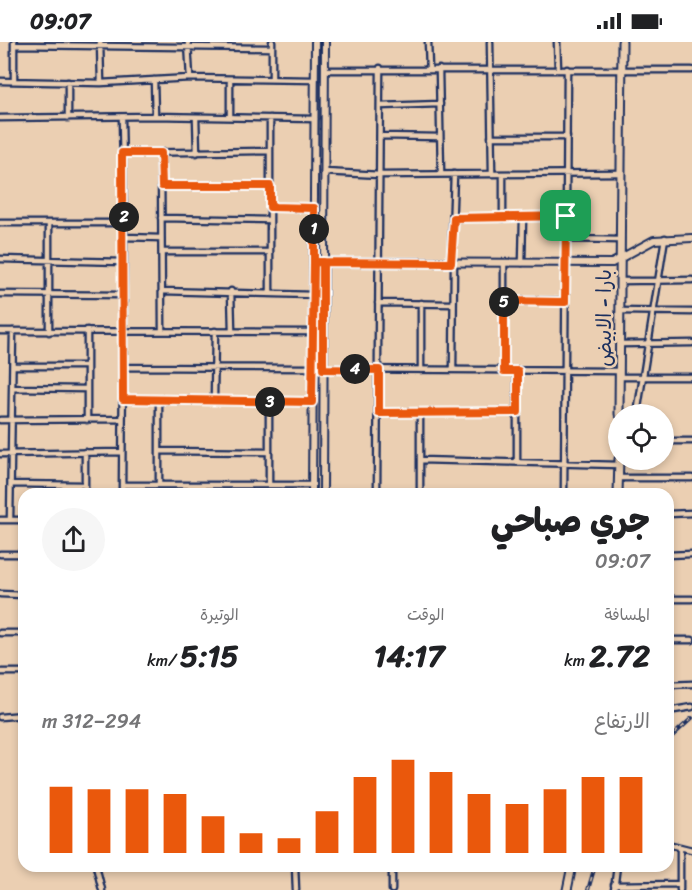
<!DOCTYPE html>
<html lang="ar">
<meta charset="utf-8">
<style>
:root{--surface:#fff;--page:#f6f6f6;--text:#202124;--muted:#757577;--accent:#ea580c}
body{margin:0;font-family:Sriracha,"Playpen Sans Arabic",sans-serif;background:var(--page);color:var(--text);direction:rtl;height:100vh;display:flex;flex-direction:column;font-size:22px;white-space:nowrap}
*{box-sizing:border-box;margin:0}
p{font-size:20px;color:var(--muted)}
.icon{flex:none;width:33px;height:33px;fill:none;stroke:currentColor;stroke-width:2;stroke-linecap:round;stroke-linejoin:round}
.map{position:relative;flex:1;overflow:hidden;direction:ltr}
.details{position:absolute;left:18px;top:446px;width:656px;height:384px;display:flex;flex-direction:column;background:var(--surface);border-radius:18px;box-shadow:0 3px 9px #0003;direction:rtl}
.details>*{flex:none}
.controls{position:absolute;left:608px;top:362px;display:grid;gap:12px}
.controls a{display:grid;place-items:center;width:66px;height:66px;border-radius:50%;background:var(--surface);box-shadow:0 3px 9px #0003;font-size:30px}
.pin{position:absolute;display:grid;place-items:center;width:51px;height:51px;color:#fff;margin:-26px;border-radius:12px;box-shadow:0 3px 9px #0006}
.km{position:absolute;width:30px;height:30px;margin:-15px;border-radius:50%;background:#222;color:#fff;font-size:16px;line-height:30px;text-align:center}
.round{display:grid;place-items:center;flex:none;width:63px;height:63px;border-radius:32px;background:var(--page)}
.summary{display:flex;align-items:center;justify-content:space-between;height:102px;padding:0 24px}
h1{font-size:33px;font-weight:800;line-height:45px}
.stats{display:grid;grid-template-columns:repeat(3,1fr);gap:9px;height:102px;padding:6px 24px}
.stats div{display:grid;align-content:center}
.stats b{font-size:30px;font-weight:800}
.stats small{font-size:16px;font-weight:400}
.stats p{font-size:16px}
.chart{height:168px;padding:12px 24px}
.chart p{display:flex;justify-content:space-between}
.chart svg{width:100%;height:108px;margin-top:6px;stroke:var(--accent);stroke-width:6}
.status{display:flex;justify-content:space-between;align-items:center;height:42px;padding:0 30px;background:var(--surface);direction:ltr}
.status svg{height:16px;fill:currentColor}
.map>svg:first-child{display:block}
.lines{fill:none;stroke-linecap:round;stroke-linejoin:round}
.street-casing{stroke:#1b2f5e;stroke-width:9}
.secondary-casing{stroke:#1b2f5e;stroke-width:10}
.primary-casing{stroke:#1b2f5e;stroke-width:11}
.street{stroke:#ebcfb2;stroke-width:4.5}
.secondary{stroke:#ebcfb2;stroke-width:6}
.primary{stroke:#ebcfb2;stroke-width:7}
.rail-casing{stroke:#1b2f5e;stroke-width:4}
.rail{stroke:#ebcfb2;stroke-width:1.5;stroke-dasharray:4.5;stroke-linecap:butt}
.route-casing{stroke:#fff;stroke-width:12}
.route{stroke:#ea580c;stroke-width:8}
.labels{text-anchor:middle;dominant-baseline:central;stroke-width:5;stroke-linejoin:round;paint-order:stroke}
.street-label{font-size:20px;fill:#1b2f5e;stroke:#ebcfb2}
</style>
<div class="status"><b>09:07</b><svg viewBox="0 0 49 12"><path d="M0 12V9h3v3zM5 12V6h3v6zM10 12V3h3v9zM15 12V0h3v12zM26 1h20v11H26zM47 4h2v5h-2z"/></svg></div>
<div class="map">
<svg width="692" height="848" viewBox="0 0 692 848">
<rect width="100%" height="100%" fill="#ebcfb2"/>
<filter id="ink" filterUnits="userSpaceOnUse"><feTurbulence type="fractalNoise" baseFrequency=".0167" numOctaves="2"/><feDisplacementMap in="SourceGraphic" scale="12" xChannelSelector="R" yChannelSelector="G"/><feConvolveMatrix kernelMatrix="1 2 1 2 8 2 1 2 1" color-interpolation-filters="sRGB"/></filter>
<g filter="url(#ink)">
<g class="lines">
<g class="street-casing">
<path id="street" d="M100,0L101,41
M188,0L190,36
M272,0V37
M428,0L429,26
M490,0L492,131
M557,0L558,27
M14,3L272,6
M439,27L441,132
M325,28H692
M154,38L155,74
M0,39L101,41L190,36L315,38
M14,39V0
M68,40V76
M380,64L440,62
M196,75L197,111
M230,75V37
M0,76L155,74L315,77
M122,76L124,181L122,452
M380,94L440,95
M491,95H567
M122,111L270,109
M161,111L162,287
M324,130L380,133L621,131
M503,132V176
M162,144H270
M270,165L314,166
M161,176L270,178
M454,176L566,174
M0,181H124
M124,195L161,196
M567,197L620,198
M162,210H269
M0,217L123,220
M451,221L454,132
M504,221V329
M522,221L523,176
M621,239L692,238
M162,249L313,253
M231,249L232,289
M270,251V76
M0,252L123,253
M504,259H565
M378,261L452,262
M620,269L692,270
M0,289L313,290
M49,290V181
M620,302L692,301
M13,324H87
M123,325L313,326
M323,327L620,329
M421,328V261
M453,328L454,221
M620,335H692
M12,346L87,347
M123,357L312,360
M159,358V443
M214,358L215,289
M379,371L518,370
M420,371V452
M637,372L665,196
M0,378L122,377
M87,378V288
M663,399H692
M159,409L269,410
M85,410V452
M0,412L122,410
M420,418L619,423
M517,420V329
M618,436H692
M11,442L85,443
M122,443H312
M269,443V360
M377,452L380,26
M564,452L567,27
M668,472L692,471
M0,478H24
M10,478L13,289
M0,512H24
M668,513L692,512
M0,552L24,553
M668,557H692
M0,591H24
M668,598H692
M669,598L670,669
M0,630H24
M669,643L692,642
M668,669L692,665
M0,675L24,673
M668,802L692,808
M680,805V848
M96,824L102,848
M295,824L296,848
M392,824V848
M614,843L680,842
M614,848L617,824"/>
</g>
<g class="secondary-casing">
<path id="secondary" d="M320,220L612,221L654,198L692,196
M312,452L315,0
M323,452L325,0"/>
</g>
<g class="primary-casing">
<path id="primary" d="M619,372L622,0
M618,452L619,417
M567,848L572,824"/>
</g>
<use href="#street" class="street"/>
<use href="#secondary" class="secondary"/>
<use href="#primary" class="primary"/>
<g class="rail-casing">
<path id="rail" d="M668,698L692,676
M588,848L595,824"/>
</g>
<use href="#rail" class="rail"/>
</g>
</g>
<g class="lines" filter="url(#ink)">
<g class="route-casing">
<path id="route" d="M566,174L454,176L451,221L314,220V166L270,165V144H162L161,111H122L123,357L312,360L314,220H323V327L379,328V371L518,370V329H504V259L565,260L566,174"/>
</g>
<use href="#route" class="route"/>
</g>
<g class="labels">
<g class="street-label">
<text transform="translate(604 276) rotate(-90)">بارا - الابيض</text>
</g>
</g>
</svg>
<div class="controls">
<a><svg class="icon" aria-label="locate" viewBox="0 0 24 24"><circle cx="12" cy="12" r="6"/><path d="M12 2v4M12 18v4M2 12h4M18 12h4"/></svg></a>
</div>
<div class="pin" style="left:566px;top:174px;background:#1e9e55"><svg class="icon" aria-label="arrive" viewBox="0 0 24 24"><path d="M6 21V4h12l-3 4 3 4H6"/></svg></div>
<b class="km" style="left:314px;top:187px">1</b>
<b class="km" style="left:124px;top:175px">2</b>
<b class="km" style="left:270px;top:360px">3</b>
<b class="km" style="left:355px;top:327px">4</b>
<b class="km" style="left:504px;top:260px">5</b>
<section class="details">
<div class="summary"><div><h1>جري صباحي</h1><p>09:07</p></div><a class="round"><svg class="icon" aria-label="share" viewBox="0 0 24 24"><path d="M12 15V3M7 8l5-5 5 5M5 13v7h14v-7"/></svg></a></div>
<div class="stats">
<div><p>المسافة</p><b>2.72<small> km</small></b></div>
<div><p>الوقت</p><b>14:17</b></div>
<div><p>الوتيرة</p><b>5:15<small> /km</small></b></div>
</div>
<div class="chart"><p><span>الارتفاع</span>294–312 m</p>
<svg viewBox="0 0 160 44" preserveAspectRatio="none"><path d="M5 44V17M15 44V18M25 44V18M35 44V20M45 44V29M55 44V36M65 44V38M75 44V27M85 44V13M95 44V6M105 44V11M115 44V20M125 44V24M135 44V18M145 44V13M155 44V13"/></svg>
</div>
</section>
</div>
